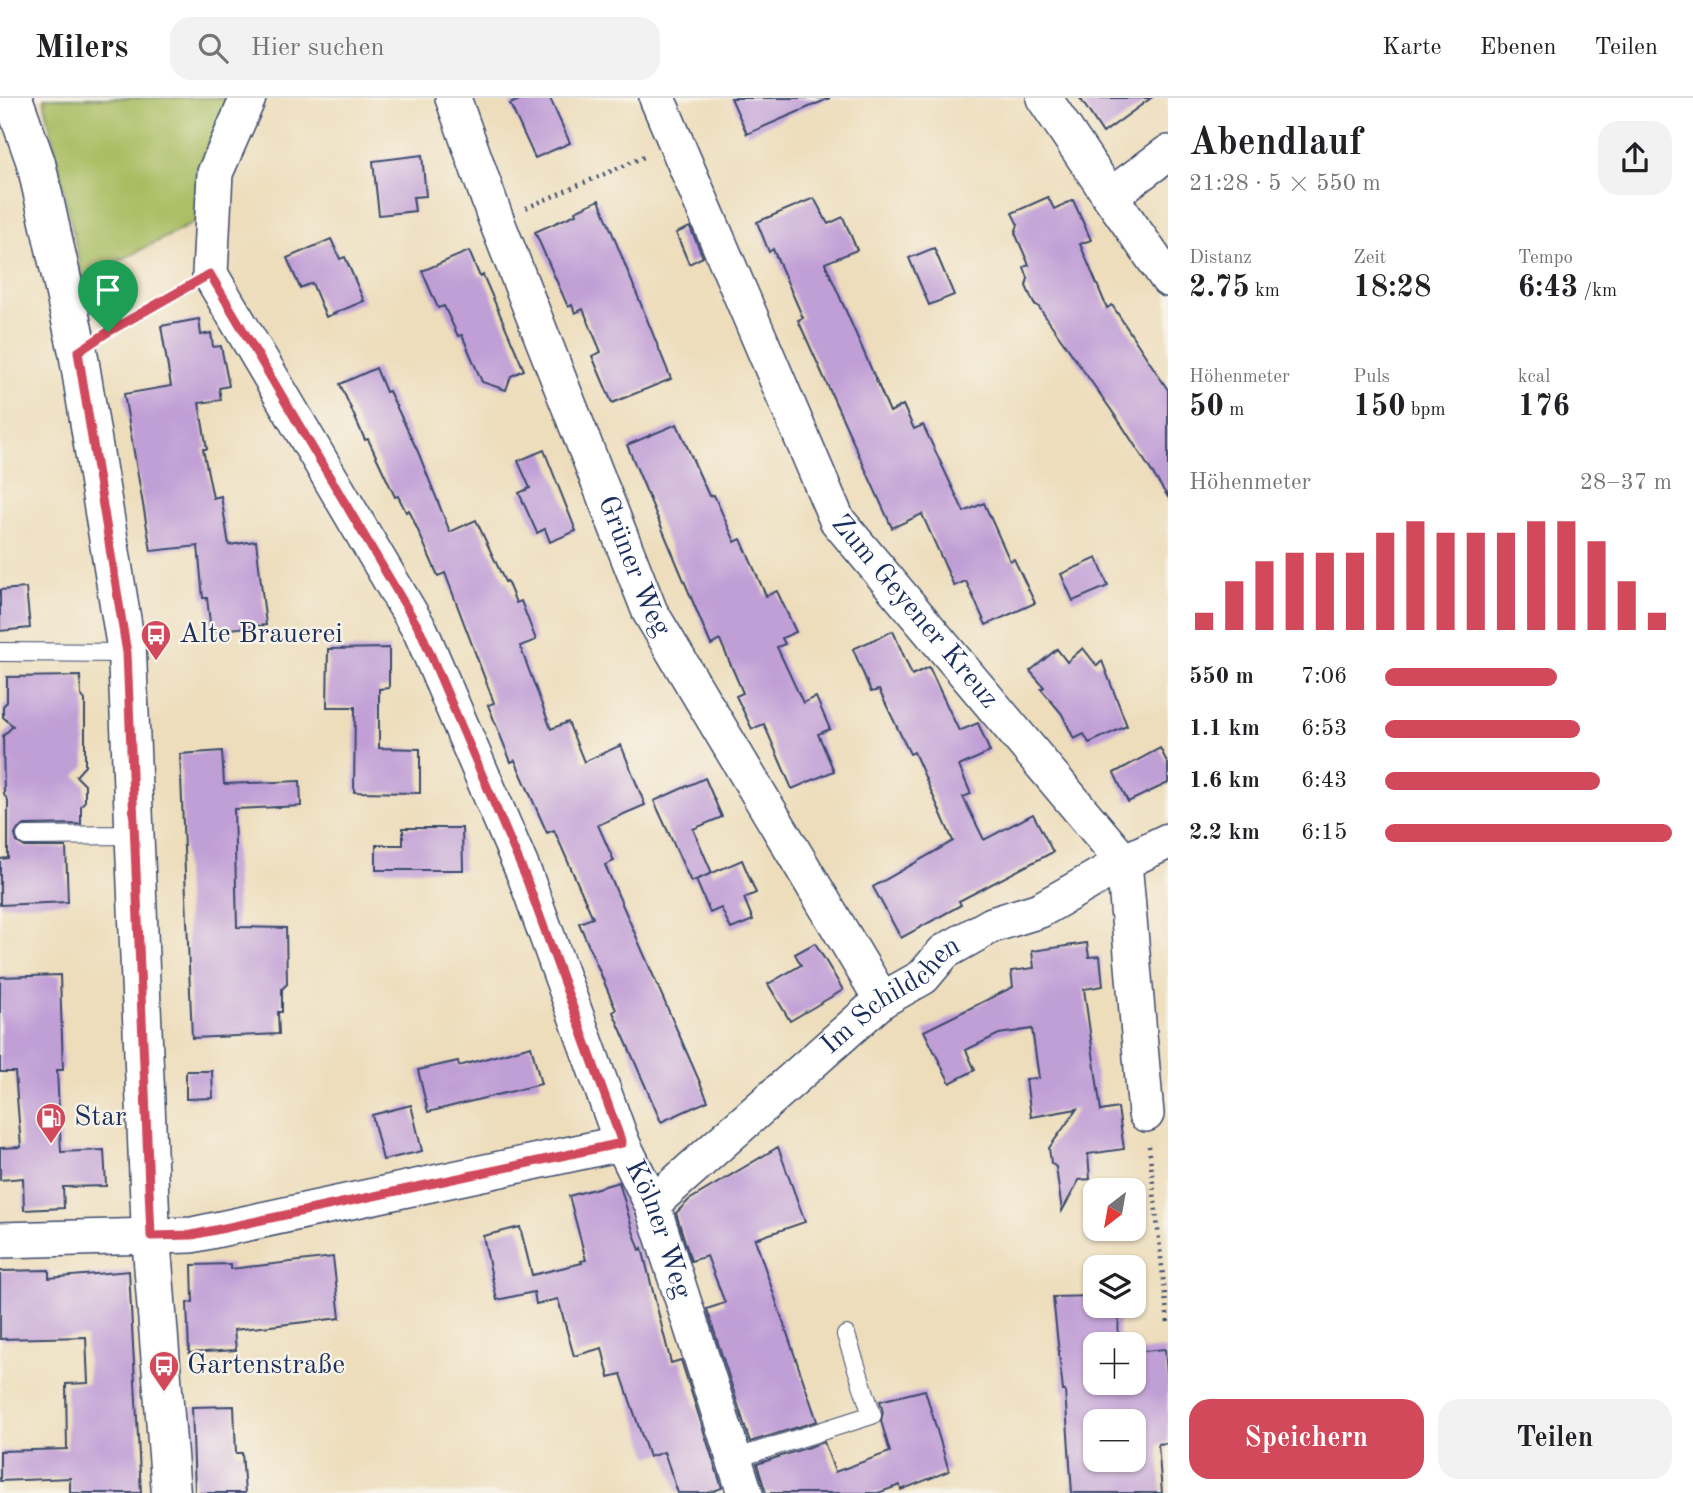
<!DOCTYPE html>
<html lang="de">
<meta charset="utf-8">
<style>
:root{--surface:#fff;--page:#f2f2f2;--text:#202124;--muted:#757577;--line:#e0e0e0;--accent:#d1495b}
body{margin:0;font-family:"Old Standard TT",serif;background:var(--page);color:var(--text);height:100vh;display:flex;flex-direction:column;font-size:26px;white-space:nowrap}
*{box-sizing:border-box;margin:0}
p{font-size:23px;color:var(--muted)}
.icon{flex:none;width:38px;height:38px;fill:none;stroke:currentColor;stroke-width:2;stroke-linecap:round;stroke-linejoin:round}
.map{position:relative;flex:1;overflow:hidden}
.sheet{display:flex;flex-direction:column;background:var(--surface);width:525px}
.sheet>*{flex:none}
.needle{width:46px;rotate:211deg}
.buttons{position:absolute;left:1083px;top:1080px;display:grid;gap:14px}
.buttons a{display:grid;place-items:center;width:63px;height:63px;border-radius:14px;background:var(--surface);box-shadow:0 2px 5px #0004;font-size:35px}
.pin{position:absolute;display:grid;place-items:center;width:60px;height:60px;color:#fff;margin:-72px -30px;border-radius:50% 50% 50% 0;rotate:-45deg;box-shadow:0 0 7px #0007}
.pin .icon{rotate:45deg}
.round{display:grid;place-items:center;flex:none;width:74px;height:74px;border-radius:21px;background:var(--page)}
.overview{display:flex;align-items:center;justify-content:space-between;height:119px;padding:0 21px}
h1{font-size:38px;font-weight:700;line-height:52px}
.metrics{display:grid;grid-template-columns:repeat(3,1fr);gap:10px;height:119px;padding:7px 21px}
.metrics div{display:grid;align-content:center}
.metrics b{font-size:30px;font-weight:700}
.metrics small{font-size:19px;font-weight:400}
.metrics p{font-size:19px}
.chart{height:196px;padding:14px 21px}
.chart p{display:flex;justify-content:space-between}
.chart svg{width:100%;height:126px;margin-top:7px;stroke:var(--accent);stroke-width:6}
.button{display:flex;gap:14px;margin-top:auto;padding:14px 21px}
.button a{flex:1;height:80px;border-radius:21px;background:var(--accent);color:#fff;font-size:28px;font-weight:700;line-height:80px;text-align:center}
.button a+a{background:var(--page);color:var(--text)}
ul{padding:0 21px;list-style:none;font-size:23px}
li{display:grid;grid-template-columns:112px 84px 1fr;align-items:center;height:52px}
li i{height:18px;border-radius:9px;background:var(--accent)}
header{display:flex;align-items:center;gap:42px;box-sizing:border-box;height:98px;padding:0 35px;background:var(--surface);border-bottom:2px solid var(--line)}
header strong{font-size:33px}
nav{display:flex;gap:38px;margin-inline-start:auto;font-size:24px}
.search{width:490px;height:63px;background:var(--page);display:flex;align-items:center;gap:18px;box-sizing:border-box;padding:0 24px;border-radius:21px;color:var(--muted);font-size:26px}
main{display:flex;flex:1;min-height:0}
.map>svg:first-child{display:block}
.green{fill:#a9bc60;stroke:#62765f;stroke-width:2}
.building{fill:#c09ed6;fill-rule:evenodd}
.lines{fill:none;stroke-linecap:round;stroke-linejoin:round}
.service-casing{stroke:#3a496c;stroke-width:20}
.minor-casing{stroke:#3a496c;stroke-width:38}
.tertiary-casing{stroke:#3a496c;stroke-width:41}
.path{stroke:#3a496c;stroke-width:4.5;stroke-dasharray:2 5;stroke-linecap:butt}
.service{stroke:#fff;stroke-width:18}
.minor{stroke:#fff;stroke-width:35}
.tertiary{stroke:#fff;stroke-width:38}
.route-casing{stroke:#fff;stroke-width:14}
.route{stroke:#d1495b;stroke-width:9}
.labels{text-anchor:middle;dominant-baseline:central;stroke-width:5;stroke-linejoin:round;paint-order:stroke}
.street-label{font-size:28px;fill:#1b2f5e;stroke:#f7f3e8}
.poi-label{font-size:28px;fill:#1b2f5e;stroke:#f7f3e8;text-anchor:start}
</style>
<header>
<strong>Milers</strong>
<div class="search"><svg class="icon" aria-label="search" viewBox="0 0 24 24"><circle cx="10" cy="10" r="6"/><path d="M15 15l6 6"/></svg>Hier suchen</div>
<nav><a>Karte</a><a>Ebenen</a><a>Teilen</a></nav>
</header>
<main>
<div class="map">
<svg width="1168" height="1395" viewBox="0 0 1168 1395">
<rect width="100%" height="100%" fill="#f7f3e8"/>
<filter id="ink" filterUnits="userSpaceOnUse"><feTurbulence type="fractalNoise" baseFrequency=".0143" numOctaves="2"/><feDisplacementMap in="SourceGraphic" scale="14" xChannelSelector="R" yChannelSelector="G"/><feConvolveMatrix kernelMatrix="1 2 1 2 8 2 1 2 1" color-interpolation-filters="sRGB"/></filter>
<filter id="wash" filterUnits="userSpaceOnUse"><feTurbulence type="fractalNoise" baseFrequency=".00686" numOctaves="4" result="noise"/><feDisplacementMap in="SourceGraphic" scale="28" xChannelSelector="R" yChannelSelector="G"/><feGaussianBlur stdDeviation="1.57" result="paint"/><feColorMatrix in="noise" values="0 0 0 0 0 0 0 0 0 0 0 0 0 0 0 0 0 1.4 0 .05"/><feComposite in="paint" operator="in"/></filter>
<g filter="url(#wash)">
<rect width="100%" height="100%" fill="#edddbb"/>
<path class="green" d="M44,0H229L197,73L196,124L83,181Z"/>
<g id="blocks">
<path class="building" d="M523,0H550L570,45L535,60L510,6Z
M731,0H830L747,36Z
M1080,0H1151L1103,35Z
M422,57L426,98L413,99L415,113L379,117L373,63Z
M1048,99L1054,111L1073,102L1091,142L1080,146L1107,210L1112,207L1168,292V399L1121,326L1038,208L1034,206L1026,188L1028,180L1024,169L1029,167L1015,135L1018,127L1012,115Z
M814,100L828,126L843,119L857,152L825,165L890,314L903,307L914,331L923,327L964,414L984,405L1010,463L1014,461L1035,505L986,527L966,483L954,488L922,416L892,430L798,222L803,220L773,151L769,154L757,124Z
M599,102L671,281L612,305L592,258L601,254L583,211L575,215L572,207L568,209L535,134L576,116L575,113Z
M690,129L703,159L689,166L676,135Z
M331,141L340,161L345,159L364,203L326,219L312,185L300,190L287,160Z
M934,150L954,197L929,207L909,160Z
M469,153L480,179L483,177L524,272L511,278L506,292L482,284L462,237L458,238L444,208L438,210L422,173Z
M199,221L201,237L211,235L213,249L221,248L229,288L219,290L221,302L199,305L207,351H203L213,400L221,398L229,447L256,443L266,527L211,533L207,500H203L198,448L151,453L124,296L171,288L161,228Z
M376,270L386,294L389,293L418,354L450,434L476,422L505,484L507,483L516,505L521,503L536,542L520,548L551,631L568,624L584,664L621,647L645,707L598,727L614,763L605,767L708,1003L661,1024L613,914L616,912L579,825L593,820L554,732L547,735L515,662L511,664L488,607L494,605L445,475L438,478L409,412L406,414L398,398L395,399L368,341L365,342L340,286Z
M677,326L709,398L714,397L735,444L741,441L766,498L777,493L796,534L782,540L785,546L777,549L803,605L816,599L830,631L818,636L834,673L792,691L764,626L752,631L736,598L743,595L720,542L711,547L627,347Z
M544,352L576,433L550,444L545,431L537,435L519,395L530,390L518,363Z
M1097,460L1108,488L1073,503L1061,476Z
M26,490L30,530L0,533V492Z
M893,533L912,577L929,569L959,633L978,625L990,654L959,668L971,696L963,699L984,742L1033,716L1053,754L959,803L961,807L901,840L873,789L953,743L914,654L910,656L879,592L871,594L853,551Z
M389,550V590L379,591V650L420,651V695L354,694L355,609H327L328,551Z
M1083,550L1097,568L1102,563L1127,628L1089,645L1084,636L1074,641L1062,616L1041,591L1044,589L1030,573L1057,551L1067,564Z
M80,578L81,597L85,602V668L76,678L85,687V703L81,708V726L25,727L17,732L15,737L17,744L25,749H66L68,804L0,807V761L8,760V702L4,697L3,638L13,628L3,619V608L7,604V579Z
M1160,650L1168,666V685L1128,704L1114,675Z
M222,653L224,686L300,683L301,708L234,711L237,829L286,830L287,886L282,891V914H278L279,936L192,940L180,656Z
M705,680L722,719L693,731L712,775L691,784L654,703Z
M403,730H462L463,772H376V747H403Z
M742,762L756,795L744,800L753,822L731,831L721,810L710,815L696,782Z
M815,845L843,892L790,923L768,886L801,867L795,856Z
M1087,845L1089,859L1100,858L1103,888L1084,891L1101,1013L1118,1010L1124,1051L1088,1056L1090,1081L1079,1082L1062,1113L1056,1069L1051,1065L1049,1050L1077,1011L1031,1019L1026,981L1039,980L1032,931L999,936L966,952L975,972L950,985L924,933L1013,889L1011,873L1034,870L1032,853Z
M60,877L63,972H57L61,1054L104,1052L106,1088L63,1089L64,1110L24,1112L23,1080L0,1082V1050L21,1049L15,974H0V879Z
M531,948L541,986L428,1014L418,972L458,963L459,968Z
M186,973H212L213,1000L186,1001Z
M411,1007L422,1053L383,1062L372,1017Z
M778,1049L805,1124L755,1141L817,1323L750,1344L707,1211L725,1205L707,1158L691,1163L676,1115L689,1102Z
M619,1084L633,1133L640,1152L642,1150L671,1265L681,1262L722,1390L708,1395H678L664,1354L649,1359L621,1276L609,1279L602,1250L574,1258L558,1201L536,1206L534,1194L497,1202L483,1138L520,1129L532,1177L582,1165L581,1163L586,1162L569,1098Z
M333,1159L340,1220L234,1232L236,1252L189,1255L187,1205L193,1204L192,1167L231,1166V1171Z
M49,1172V1180L129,1173L141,1395H70V1380L0,1383V1353L67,1351L66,1286L88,1285L86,1239L0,1241V1173Z
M1096,1198V1208H1119L1118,1246H1096V1284H1134V1254L1165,1251L1168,1287V1345L1158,1346L1162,1395H1072L1065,1293H1063L1053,1199ZM1096,1323H1134V1362H1096Z
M925,1292L949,1373L901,1392L900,1387L878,1395H766L757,1366L824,1344L835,1374L890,1354L881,1323L883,1314L880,1303Z
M234,1308L236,1355H242L245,1395H195L192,1309Z"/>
</g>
</g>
<g filter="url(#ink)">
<use href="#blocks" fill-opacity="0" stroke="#3a496c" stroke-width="2"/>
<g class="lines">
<g class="service-casing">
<path id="service" d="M0,554L127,555
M26,738L135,737
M734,1361L872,1317L846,1237"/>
</g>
<g class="minor-casing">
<g id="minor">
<path id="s1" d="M248,0L215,75L210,176L421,534L526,780L622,1045L652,1106L745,1395"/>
<path id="s2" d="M453,0L495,119L650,514L882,902"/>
<path id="s3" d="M657,0L837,422L1124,764L1146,1016"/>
<path d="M1044,0L1110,98L1168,55"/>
<path d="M1110,98L1168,181"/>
<path id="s4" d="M652,1106L882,902L923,879L944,854L992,827L1040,812L1124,764L1168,743"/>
<path d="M0,1142L192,1137L622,1045"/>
</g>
</g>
<g class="tertiary-casing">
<path id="tertiary" d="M13,0L36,65L78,254L127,555L151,1138L171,1395"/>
</g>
<path class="path" d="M526,110L646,58
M107,235L182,192
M1149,1048L1168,1225"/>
<use href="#service" class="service"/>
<use href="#minor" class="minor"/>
<use href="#tertiary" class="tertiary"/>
</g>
</g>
<g class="lines" filter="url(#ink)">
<g class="route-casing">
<path id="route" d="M210,176L421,534L526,780L622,1045L192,1137L151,1138L127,555L78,254L108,234Z"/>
</g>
<use href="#route" class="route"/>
</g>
<defs>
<g id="bus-pin" transform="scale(1.575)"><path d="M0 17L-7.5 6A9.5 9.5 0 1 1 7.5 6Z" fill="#d1495b" stroke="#f7f3e8"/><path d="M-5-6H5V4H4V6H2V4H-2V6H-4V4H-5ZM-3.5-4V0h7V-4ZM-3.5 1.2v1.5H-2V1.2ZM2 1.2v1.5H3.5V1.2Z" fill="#fff"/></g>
<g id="fuel-pin" transform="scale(1.575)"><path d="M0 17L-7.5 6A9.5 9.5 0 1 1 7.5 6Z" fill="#d1495b" stroke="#f7f3e8"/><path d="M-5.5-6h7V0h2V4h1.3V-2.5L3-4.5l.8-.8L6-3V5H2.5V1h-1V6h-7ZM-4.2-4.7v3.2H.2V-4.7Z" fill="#fff"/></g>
</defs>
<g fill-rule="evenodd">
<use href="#bus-pin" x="156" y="537"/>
<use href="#fuel-pin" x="51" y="1020"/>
<use href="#bus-pin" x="164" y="1268"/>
</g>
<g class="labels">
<g class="street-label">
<text stroke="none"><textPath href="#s2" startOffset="502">Grüner Weg</textPath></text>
<text stroke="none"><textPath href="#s3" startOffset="579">Zum Geyener Kreuz</textPath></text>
<text stroke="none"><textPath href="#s4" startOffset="318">Im Schildchen</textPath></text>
<text stroke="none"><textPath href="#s1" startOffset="1242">Kölner Weg</textPath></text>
</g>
<g class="poi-label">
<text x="179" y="537">Alte Brauerei</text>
<text x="74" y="1020">Star</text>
<text x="187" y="1268">Gartenstraße</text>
</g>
</g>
</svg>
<div class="buttons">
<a><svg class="needle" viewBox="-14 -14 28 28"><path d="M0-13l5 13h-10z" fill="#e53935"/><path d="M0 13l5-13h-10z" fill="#757577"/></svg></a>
<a><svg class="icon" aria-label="layers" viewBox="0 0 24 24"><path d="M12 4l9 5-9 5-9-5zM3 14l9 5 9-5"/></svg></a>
<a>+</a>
<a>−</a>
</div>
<div class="pin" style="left:108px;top:234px;background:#1e9e55"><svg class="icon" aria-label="arrive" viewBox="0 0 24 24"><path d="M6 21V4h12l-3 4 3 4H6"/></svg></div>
</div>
<section class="sheet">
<div class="overview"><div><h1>Abendlauf</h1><p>21:28 · 5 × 550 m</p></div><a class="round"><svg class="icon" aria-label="share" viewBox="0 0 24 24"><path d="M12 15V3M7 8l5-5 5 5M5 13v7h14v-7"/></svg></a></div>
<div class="metrics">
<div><p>Distanz</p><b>2.75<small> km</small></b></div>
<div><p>Zeit</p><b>18:28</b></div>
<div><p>Tempo</p><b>6:43<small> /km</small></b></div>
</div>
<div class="metrics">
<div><p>Höhenmeter</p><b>50<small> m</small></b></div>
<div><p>Puls</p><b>150<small> bpm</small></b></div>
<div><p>kcal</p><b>176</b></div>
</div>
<div class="chart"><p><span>Höhenmeter</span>28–37 m</p>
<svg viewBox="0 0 160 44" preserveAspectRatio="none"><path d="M5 44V38M15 44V27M25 44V20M35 44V17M45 44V17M55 44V17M65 44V10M75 44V6M85 44V10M95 44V10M105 44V10M115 44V6M125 44V6M135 44V13M145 44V27M155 44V38"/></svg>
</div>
<ul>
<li><b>550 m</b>7:06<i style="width:60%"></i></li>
<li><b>1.1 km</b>6:53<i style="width:68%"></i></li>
<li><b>1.6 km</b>6:43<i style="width:75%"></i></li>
<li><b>2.2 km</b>6:15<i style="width:100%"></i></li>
</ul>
<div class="button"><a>Speichern</a><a>Teilen</a></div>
</section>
</main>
